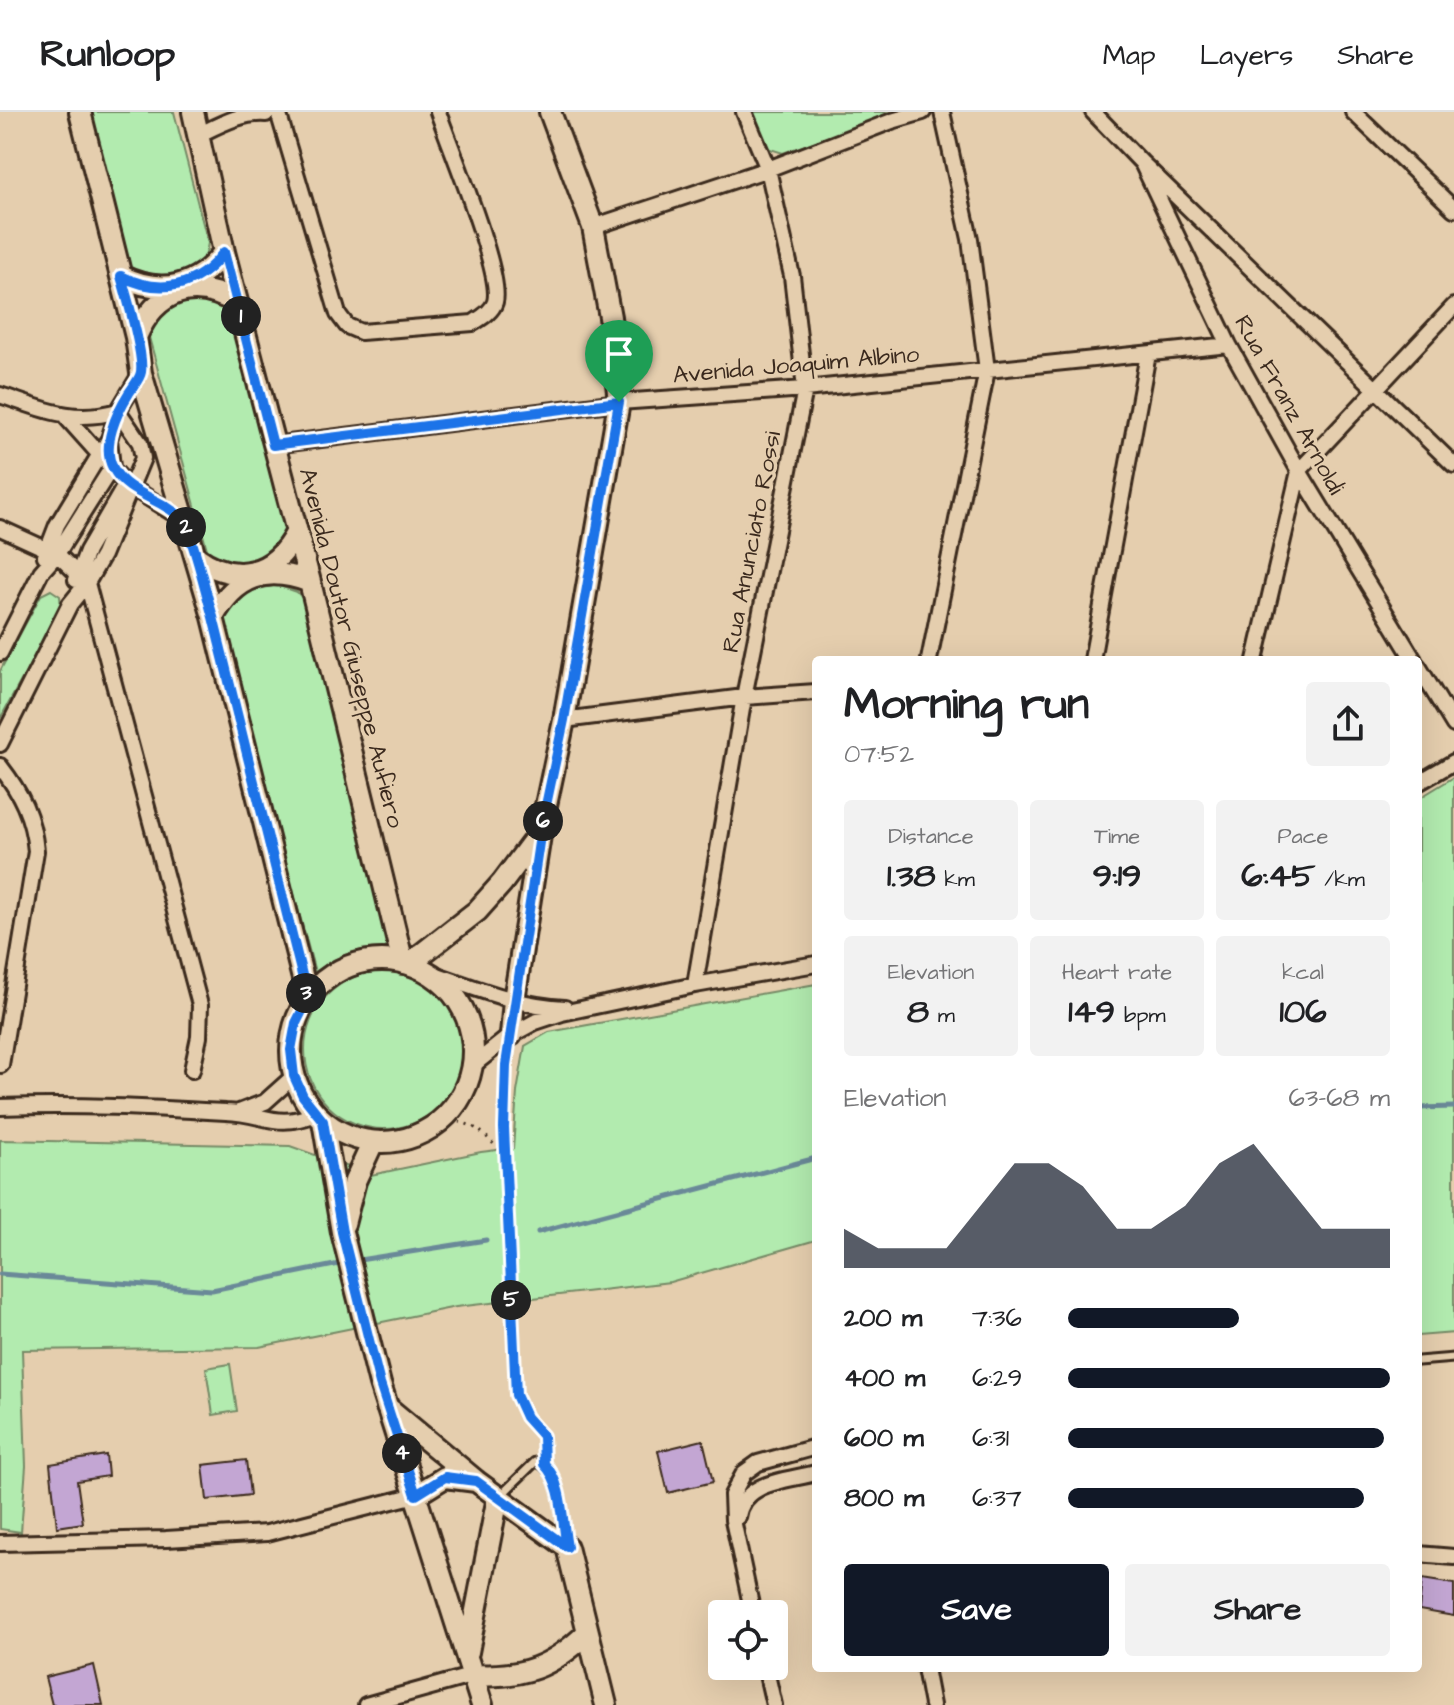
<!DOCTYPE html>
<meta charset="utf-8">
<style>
:root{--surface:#fff;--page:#f2f2f2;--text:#202124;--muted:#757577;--line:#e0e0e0;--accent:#111827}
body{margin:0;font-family:"Architects Daughter",sans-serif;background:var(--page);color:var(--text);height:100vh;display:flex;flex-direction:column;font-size:30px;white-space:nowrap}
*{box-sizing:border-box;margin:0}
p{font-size:26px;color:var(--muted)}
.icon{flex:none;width:44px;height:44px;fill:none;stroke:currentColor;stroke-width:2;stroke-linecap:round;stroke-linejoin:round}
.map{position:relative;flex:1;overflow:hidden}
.side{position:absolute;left:812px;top:544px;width:610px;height:1016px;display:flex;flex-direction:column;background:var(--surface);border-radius:8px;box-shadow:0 8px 32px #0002}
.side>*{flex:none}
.tools{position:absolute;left:708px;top:1488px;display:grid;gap:16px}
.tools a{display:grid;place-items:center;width:80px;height:80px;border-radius:8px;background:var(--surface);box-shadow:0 8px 32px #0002;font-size:40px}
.pin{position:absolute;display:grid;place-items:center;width:68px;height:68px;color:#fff;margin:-82px -34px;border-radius:50% 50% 50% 0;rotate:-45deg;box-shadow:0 0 8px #0007}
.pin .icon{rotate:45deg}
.km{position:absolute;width:40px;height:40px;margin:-20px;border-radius:50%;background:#222;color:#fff;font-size:22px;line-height:40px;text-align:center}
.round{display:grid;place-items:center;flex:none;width:84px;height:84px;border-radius:8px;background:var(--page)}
.head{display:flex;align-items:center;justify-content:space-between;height:136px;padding:0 32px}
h1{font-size:44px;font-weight:700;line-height:60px}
.metrics{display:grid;grid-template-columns:repeat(3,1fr);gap:12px;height:136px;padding:8px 32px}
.metrics div{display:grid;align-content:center;border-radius:8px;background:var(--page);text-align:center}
.metrics b{font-size:34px;font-weight:700}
.metrics small{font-size:22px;font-weight:400}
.metrics p{font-size:22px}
.chart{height:224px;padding:16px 32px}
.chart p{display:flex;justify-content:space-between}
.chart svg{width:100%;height:144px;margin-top:8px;fill:var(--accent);opacity:.7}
.cta{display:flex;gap:16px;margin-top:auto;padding:16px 32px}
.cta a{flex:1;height:92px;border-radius:8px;background:var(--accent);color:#fff;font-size:32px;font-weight:700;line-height:92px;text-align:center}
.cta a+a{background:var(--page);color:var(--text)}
ul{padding:0 32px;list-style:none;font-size:26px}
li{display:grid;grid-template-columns:128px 96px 1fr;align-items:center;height:60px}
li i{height:20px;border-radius:10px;background:var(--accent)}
header{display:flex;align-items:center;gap:48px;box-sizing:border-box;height:112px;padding:0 40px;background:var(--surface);border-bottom:2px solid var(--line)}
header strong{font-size:38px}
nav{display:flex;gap:44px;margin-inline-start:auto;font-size:28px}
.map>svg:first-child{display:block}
.green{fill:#b2ebaf;stroke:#768a66;stroke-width:2}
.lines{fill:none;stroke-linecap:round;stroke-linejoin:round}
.stream{stroke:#6a8998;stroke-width:5}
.building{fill:#c3a6d3;stroke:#3b2a1e;stroke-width:2}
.lane-casing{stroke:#3b2a1e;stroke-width:13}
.street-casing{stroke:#3b2a1e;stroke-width:20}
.secondary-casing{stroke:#3b2a1e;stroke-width:26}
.path{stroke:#3b2a1e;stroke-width:3;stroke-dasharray:2 6;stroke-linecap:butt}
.lane{stroke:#e5ceae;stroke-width:7}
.street{stroke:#e5ceae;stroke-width:14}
.secondary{stroke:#e5ceae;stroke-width:20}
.route-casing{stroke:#fff;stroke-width:16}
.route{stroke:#1a73e8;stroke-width:10}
.labels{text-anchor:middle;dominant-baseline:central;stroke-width:7;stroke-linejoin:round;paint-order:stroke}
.street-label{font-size:24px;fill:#3b2a1e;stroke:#e5ceae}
</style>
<header>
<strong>Runloop</strong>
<nav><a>Map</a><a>Layers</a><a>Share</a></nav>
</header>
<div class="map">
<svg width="1454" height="1593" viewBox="0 0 1454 1593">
<rect width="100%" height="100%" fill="#e5ceae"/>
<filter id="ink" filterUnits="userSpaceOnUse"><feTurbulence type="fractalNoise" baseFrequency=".0125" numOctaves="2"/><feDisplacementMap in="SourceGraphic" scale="16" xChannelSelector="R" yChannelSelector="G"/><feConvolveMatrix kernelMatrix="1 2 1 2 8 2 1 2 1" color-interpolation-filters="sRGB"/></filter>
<g filter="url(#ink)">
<path class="green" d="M87,0H174L208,131L205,147C186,165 144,178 126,153Z
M751,0H897L783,41L767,36Z
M205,182L229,197L289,416L273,443L230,454L208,441L147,218L161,193Z
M277,473L297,480L304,488L395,836C361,835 343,840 315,860L221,511L235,482Z
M51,478L60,484L61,496L0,607V559L41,483Z
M1454,665V1221L1418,1224V687Z
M305 938a79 79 0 1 1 158 0a79 79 0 1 1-158 0Z
M816,872V1128L670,1170L456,1195L259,1235L22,1238L26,1354L21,1420L0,1417V1028L290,1034L371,1063L481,1040L513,1036L517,980L525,934L549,920Z
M230,1252L237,1299L213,1303L206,1256Z"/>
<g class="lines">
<path class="stream" d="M1418,996L1454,995
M538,1120L816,1046
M353,1149L486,1128
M0,1162L212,1178L344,1151"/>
</g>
<path class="building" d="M703,1328L713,1370L668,1381L658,1339Z
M106,1343L108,1364L77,1369L83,1411L57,1415L50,1352Z
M246,1348L250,1383L207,1388L203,1353Z
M1422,1467L1454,1472V1504L1419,1498Z
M94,1553L103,1593H52L45,1565Z"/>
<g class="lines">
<g class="lane-casing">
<path id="lane" d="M1418,1249L1454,1246
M500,1384L535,1350C561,1354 562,1406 566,1429"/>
</g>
<g class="street-casing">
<path id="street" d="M278,0L338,202L347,214L361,220L473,211C481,206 492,200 495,190C503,162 450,34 438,0
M1093,0L1142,51L1454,353
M1353,0L1454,97
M198,23C219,13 242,0 266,2
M1142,51L1229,233L1299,359L1414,548
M593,115L768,57L892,9L923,0
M0,283C43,297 72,312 118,299L140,331L143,346L103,443L87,471L70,492L0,632
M66,305L126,372L184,408
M273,333L619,290L805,277L1229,233
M0,416L57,442L87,471L200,893L199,925L192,958
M45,444L57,413L109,327L118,299L141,261
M76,468L87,439L127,370
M0,541L41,460L57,442L112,355L109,327
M929,548L987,258L970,127L942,0
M1092,548L1148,242
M1255,548L1299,359L1454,194
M1418,554L1454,613
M564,608L744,585L816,580
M0,654C21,681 33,705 36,739L1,953
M1418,671L1454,650
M425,859C471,874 516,894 565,896
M695,873L744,585L805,277L792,164L768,57L744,0
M471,955L511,923L535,910L562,901L695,873L816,852
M0,995C76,992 151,996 226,1000C265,1001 275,1018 315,1002
M239,1000L265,990L294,964
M738,1405C743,1369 786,1369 816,1361
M0,1431L166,1427L267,1421L416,1383
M1418,1442L1454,1445
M753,1502L733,1408L732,1383L744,1361L758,1351L816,1335
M765,1554L774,1593
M925,1556L932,1593
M366,1593L474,1563"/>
</g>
<g class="secondary-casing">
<path id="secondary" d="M80,0L136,225L141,261L213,505L308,887
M193,0L224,140L310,470L403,851
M121,164C161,184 198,175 224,140
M136,225C156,178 194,165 238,192
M195,444C234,473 274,464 296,421
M213,505C236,464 266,453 310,470
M291 939a91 91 0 1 1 182 0a91 91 0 1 1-182 0Z
M409,852L477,799L502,771L537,724
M511,923L514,888L541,717L564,608L619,290L610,205L593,115L550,0
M323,1009L342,1120L380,1272L482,1593
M344,1112L355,1069L373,1030
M387,1295L476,1369L567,1435L606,1593
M416,1383L445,1365L476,1369
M468,1540L498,1385
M474,1563C523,1566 552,1555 587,1521"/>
</g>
<path class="path" d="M507,944L504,1016L516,1283L526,1305L543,1324V1340
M443,1007C478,1012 482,1019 505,1045"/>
<use href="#lane" class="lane"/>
<use href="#street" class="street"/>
<use href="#secondary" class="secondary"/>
</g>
</g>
<g class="lines" filter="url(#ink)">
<g class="route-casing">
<path id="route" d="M224,140L273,333L619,290L564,608L541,717L506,953L504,1016L516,1283L526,1305L543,1324L544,1352C563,1370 562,1409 567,1435L476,1369L445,1365L416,1383L380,1272L342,1120L323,1009L303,984L294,964L291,938L296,911L308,887L213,505C207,486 192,418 181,406C162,386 127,383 113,356C101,334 117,300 129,281C132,276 140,267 141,260C144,241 127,186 121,164C161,184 198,175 224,140Z"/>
</g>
<use href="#route" class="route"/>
</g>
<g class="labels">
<g class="street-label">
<text transform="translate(796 253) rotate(-5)">Avenida Joaquim Albino</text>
<text transform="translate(1289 293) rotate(61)">Rua Franz Arnoldi</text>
<text transform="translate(752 430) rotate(-79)">Rua Anunciato Rossi</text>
<text transform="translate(351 536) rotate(76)">Avenida Doutor Giuseppe Aufiero</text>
</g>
</g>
</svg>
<div class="tools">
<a><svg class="icon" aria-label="locate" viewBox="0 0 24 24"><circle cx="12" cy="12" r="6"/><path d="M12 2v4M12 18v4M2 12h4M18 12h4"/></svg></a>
</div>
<div class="pin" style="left:619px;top:290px;background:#1e9e55"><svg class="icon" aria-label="arrive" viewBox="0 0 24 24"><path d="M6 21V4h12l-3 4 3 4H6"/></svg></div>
<b class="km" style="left:241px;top:204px">1</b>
<b class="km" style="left:186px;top:415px">2</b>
<b class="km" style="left:306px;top:881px">3</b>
<b class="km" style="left:402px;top:1341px">4</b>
<b class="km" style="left:511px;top:1188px">5</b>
<b class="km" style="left:543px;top:709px">6</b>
<section class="side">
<div class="head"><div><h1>Morning run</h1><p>07:52</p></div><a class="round"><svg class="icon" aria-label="share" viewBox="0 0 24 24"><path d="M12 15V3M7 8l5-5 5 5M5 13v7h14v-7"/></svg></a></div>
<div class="metrics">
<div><p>Distance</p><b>1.38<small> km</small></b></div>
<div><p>Time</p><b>9:19</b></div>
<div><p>Pace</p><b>6:45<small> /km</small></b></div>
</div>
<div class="metrics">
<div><p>Elevation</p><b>8<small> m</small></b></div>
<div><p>Heart rate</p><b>149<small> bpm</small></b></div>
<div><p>kcal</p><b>106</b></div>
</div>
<div class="chart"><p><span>Elevation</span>63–68 m</p>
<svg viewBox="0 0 160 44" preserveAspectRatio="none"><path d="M0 44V32L10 38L20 38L30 38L40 25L50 12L60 12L70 19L80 32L90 32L100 25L110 12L120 6L130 19L140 32L150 32L160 32V44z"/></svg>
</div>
<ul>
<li><b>200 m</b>7:36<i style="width:53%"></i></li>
<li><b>400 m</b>6:29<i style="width:100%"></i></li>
<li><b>600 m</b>6:31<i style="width:98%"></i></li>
<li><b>800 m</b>6:37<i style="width:92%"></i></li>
</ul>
<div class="cta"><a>Save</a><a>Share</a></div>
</section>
</div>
